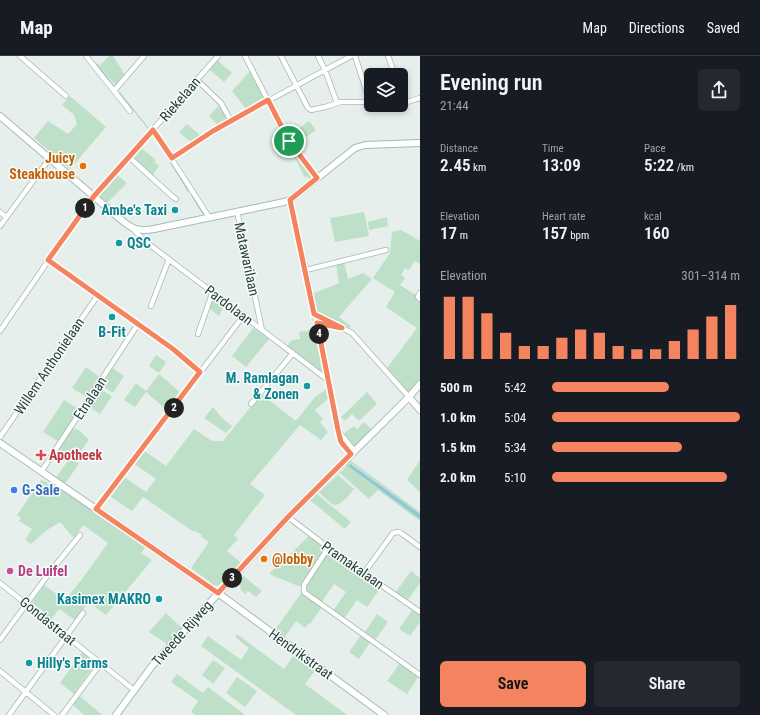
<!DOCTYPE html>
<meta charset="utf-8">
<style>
:root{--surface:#171b24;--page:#242831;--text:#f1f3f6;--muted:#9ea1a6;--line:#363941;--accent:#f4845f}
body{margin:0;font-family:"Roboto Condensed",sans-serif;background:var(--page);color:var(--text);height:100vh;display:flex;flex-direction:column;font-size:15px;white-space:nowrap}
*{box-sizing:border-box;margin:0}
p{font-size:13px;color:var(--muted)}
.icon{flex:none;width:22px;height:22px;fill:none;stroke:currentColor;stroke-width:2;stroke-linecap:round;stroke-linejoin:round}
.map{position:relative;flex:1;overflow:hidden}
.drawer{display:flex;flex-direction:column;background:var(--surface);width:340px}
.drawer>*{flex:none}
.controls{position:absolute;left:364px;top:12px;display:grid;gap:8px}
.controls a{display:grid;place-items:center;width:44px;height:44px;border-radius:6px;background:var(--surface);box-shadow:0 2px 6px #0003;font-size:20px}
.pin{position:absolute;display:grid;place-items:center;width:34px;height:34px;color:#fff;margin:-17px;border:2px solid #fff;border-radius:50%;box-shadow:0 1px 4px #0007}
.km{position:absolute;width:20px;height:20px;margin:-10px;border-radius:50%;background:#222;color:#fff;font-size:11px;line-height:20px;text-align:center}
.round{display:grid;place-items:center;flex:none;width:42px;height:42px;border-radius:6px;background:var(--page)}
.head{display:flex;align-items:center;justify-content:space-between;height:68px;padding:0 20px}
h1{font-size:22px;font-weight:600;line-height:30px}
.stats{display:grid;grid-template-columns:repeat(3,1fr);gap:6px;height:68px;padding:4px 20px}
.stats div{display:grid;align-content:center}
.stats b{font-size:17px;font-weight:600}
.stats small{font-size:11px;font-weight:400}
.stats p{font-size:11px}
.chart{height:112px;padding:8px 20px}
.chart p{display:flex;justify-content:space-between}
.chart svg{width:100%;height:72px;margin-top:4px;stroke:var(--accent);stroke-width:6}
.cta{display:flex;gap:8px;margin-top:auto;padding:8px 20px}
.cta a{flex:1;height:46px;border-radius:6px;background:var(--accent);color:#111;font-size:16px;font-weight:600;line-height:46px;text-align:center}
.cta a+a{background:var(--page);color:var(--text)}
ul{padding:0 20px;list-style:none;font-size:13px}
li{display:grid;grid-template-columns:64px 48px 1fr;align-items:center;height:30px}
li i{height:10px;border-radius:5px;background:var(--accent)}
header{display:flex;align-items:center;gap:24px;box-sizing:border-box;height:56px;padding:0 20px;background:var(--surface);border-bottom:1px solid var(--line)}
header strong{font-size:19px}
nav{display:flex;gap:22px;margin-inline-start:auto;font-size:14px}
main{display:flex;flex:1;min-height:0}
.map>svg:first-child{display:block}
.green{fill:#bfe0c8}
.water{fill:#8ec9d4}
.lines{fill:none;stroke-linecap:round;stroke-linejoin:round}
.stream{stroke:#8ec9d4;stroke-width:1}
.street-casing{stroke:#a8b8b2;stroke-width:6}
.secondary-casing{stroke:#a4bbb3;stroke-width:8}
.street{stroke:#fff;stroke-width:4.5}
.secondary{stroke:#fff;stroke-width:6}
.route-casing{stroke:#fff;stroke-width:8}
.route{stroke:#f4845f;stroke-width:5}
.food-dot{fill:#e8710a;stroke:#f7fbf9;stroke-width:1.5}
.culture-dot{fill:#0f9aa8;stroke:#f7fbf9;stroke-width:1.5}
.health-dot{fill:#e0444e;stroke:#f7fbf9;stroke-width:1.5}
.shop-dot{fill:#3f7fe0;stroke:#f7fbf9;stroke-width:1.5}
.hotel-dot{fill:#d1479c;stroke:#f7fbf9;stroke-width:1.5}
.labels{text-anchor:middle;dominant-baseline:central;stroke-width:3;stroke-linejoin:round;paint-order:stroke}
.street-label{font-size:14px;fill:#24423a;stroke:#f7fbf9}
.food-label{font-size:14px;font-weight:bold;fill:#c56008;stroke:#f7fbf9;text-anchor:end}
.culture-label{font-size:14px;font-weight:bold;fill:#0d838f;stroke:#f7fbf9;text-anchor:end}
.health-label{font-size:14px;font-weight:bold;fill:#be3a42;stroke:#f7fbf9;text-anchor:start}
.shop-label{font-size:14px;font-weight:bold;fill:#366cbe;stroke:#f7fbf9;text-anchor:start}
.hotel-label{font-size:14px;font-weight:bold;fill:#b23c85;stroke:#f7fbf9;text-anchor:start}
</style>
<header>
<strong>Map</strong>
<nav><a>Map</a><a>Directions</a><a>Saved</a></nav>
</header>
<main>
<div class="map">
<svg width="420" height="659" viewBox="0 0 420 659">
<rect width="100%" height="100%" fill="#e6efeb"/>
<path class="green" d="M109,0H113L124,17V20L116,30L99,10Z
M217,4L232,17L224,26L209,13Z
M251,14L265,43L264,45L247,54L232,35Z
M70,40L106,71L70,113L34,82L48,65L68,78L77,68L74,59L62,49Z
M220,48L229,64L219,70L209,60Z
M309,65L316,74L296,88L290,79Z
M187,68L202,81L192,87L179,76Z
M285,82L313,120L309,123L307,120L305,122Z
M140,91L156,104L154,106L159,110L152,120L132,102Z
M116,118L127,127L107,147L97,138Z
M364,156L369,180L335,186L330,162Z
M387,161L388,170L369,174L368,166Z
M401,174L420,185V208L415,205L409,214L405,212L401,219L405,222L400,229L414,238L416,237V242L420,245V324L409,336L402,331L387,312L417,272L386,251L395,236L373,222L390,197L392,176Z
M344,206L348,223L363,217L372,223L339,261L351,270L350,272L338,268L316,256L312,238L339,227L336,208Z
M212,239L225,247L219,260L209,252Z
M253,272L269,283L246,311L232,300Z
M317,273L324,314L322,316H320L287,290L292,284L300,283L299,276Z
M156,299L166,306L159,317L149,310Z
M86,311L101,322L88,342L72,332Z
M111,311L124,320L113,337L103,330L101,328Z
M159,318L182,338L169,356L146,336L135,351L124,344L136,327L146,335Z
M98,332L112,340L100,358L87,349Z
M328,332L330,341L315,354L323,363L320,366L328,376L321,384L300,369L250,428L265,439L234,479L238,483L227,495L241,507L218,530L214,529L191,512L209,486L201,481L202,479L195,475L194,476L143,441L132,455L108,439L123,420L146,436L156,423L133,407L143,394L166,410L194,373L212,385H223L261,338L296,365L315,341Z
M367,336L377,348L359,365L352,358L345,365L341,361Z
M64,344L80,354L59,386L43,376Z
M213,351L221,361L232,370L226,377L204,362Z
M364,366L372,374L357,389H352L343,378L354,370L357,373Z
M72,372L79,374L89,384L74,404L79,408L64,429L55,423L67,406L55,397Z
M348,404H350L420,456V458L355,410L352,408L349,410L420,463V465L378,434L369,443L340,417L346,411L345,409L349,407Z
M420,404V436L407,424Z
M338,419L354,433C350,438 341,450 334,449C329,447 323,440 319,436Z
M41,424L45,425L59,435L61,432L146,490L141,497L152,504L106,559L89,546L75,564L59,553L50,565L41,558L43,555L32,547L44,529L65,544L82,523L108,487L83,469L74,482L60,466L47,474L31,488L25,484L32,473L19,465L21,462L17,459Z
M317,438L351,466L345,473L310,444Z
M309,480L324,490L325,493L302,530H298L269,518Z
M330,496L381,531L367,551L357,544L344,563L333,555L346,536L334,528L321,547L306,536L305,531L327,498Z
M411,515L420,522V527L407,545L395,537Z
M241,518L262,535L256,541L248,535L245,538L240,533L241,532L237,522Z
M302,536L322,551L310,568L309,567L305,572L296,565L285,581L275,574Z
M413,553L420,558V566L410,580L399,573Z
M166,557L182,572L167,588L149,576Z
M377,558L388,566L376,583L365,576Z
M237,578L284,613L296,596L317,612L305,628L347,659H296L201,590L208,580L241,604L249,592L235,581Z
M361,579L370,586L359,603L349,596Z
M82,596L96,607L74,638L60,627Z
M213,604L225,612L213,628L202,619Z
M400,607L419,620L407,638L387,625Z
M177,618L203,637L208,631L245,659H195L191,656L198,645L171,626Z
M237,621L257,635L245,651L226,637Z
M77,640L81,641L102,659H84L72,648Z"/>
<path class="water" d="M351,408L420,458V463L348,410Z"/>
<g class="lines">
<path class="stream" d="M97,8L113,29
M120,37L148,72
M171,107L188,135
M192,140L203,158
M254,271L269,282"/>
<g class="street-casing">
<path id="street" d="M20,0L66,40
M86,0L130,55
M245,0L289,85L317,122
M281,0L308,52L311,54L325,51L341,46H371
M318,0L325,14L337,47
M355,0L370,46
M388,0L395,19
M197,24L221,47L231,65
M114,35L144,0
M401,37L404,46
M401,46H407L420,42
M153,74L209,161
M129,101L173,141L176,143
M172,102L231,65L351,0
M290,144L306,214L338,374L341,386L351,398
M237,155L262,274
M0,156L6,161
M0,170L50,102
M132,172L146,186L328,324
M48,204L173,293L200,316
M306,214L386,194
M420,237L418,241L420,243
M151,250L169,203
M314,258L352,277L409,341
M317,267L337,271
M0,275L72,170L94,140L218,0
M198,278L213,235
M251,348L293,297
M340,377L354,395
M0,381L98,239
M41,416L138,268
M96,453L244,259
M288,461L346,505L420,556
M328,492L304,529V536L420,619
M364,517L393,477L398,476L401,477L420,491
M0,527L134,634
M0,584L50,516L80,479
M0,615L54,659
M9,659L83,557
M62,659L101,607"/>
</g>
<g class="secondary-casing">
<path id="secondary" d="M0,60L119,162C132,173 137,176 154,173L284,146L290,144L355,92L365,89L420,87
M409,341L420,354
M0,387L218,537L384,659
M116,659L152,610L288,461L409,341L420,328"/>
</g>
<use href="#street" class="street"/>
<use href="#secondary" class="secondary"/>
</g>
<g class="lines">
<g class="route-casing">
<path id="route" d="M268,44L289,85L317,122L290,144L314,258L342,272L317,267L338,374L341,386L351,398L288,461L218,537L96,453L200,316L173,293L48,204L94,140L153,74L172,102L213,75Z"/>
</g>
<use href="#route" class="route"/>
</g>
<g class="food-dot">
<circle cx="83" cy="110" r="4"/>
<circle cx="264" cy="503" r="4"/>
</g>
<g class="culture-dot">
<circle cx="175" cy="154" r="4"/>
<circle cx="119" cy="187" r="4"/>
<circle cx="112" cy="261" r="4"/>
<circle cx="307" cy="330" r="4"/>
<circle cx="159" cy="543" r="4"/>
<circle cx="29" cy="607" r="4"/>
</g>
<path class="health-dot" d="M39 393h4v4h4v4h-4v4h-4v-4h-4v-4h4z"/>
<circle class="shop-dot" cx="14" cy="434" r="4"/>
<circle class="hotel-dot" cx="10" cy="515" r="4"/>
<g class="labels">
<g class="street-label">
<text transform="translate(180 43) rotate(-49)">Riekelaan</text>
<text transform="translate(247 203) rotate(78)">Matawarilaan</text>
<text transform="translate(229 249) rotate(37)">Pardolaan</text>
<text transform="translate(49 310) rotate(-56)">Willem Anthonielaan</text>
<text transform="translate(90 342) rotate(-57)">Etnalaan</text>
<text transform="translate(353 509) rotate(35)">Pramakalaan</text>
<text transform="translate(48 565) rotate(39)">Gondastraat</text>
<text transform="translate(182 577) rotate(-48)">Tweede Rijweg</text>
<text transform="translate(301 598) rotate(36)">Hendrikstraat</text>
</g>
<g class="food-label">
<text x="75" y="102">Juicy<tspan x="75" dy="16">Steakhouse</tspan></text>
<text x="272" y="503" text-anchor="start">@lobby</text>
</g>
<g class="culture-label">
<text x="167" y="154">Ambe's Taxi</text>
<text x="127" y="187" text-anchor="start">QSC</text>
<text x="112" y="276" text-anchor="middle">B-Fit</text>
<text x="299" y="322">M. Ramlagan<tspan x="299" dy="16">&amp; Zonen</tspan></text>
<text x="151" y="543">Kasimex MAKRO</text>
<text x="37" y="607" text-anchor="start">Hilly's Farms</text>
</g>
<g class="health-label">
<text x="49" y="399">Apotheek</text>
</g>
<g class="shop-label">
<text x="22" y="434">G-Sale</text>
</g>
<g class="hotel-label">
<text x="18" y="515">De Luifel</text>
</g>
</g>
</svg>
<div class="controls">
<a><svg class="icon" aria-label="layers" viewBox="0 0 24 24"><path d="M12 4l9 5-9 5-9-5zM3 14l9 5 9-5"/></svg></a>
</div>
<div class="pin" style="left:289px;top:85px;background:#1e9e55"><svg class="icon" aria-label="arrive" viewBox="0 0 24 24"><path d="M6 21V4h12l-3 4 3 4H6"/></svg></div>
<b class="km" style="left:85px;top:152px">1</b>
<b class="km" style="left:174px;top:352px">2</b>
<b class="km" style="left:232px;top:522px">3</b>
<b class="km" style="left:319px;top:278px">4</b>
</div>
<section class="drawer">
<div class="head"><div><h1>Evening run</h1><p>21:44</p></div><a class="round"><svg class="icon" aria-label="share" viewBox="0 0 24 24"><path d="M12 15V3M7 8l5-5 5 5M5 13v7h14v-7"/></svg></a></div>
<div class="stats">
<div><p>Distance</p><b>2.45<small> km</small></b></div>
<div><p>Time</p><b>13:09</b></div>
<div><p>Pace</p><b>5:22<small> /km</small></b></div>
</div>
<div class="stats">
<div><p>Elevation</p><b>17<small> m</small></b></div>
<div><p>Heart rate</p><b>157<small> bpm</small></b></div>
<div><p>kcal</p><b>160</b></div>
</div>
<div class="chart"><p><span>Elevation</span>301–314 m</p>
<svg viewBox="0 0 160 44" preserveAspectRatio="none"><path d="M5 44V6M15 44V6M25 44V16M35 44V28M45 44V36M55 44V36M65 44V31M75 44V26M85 44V28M95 44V36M105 44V38M115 44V38M125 44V33M135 44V26M145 44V18M155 44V11"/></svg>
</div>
<ul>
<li><b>500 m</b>5:42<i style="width:62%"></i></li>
<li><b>1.0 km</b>5:04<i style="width:100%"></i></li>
<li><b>1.5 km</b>5:34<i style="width:69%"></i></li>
<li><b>2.0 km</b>5:10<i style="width:93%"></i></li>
</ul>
<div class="cta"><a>Save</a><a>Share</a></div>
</section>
</main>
